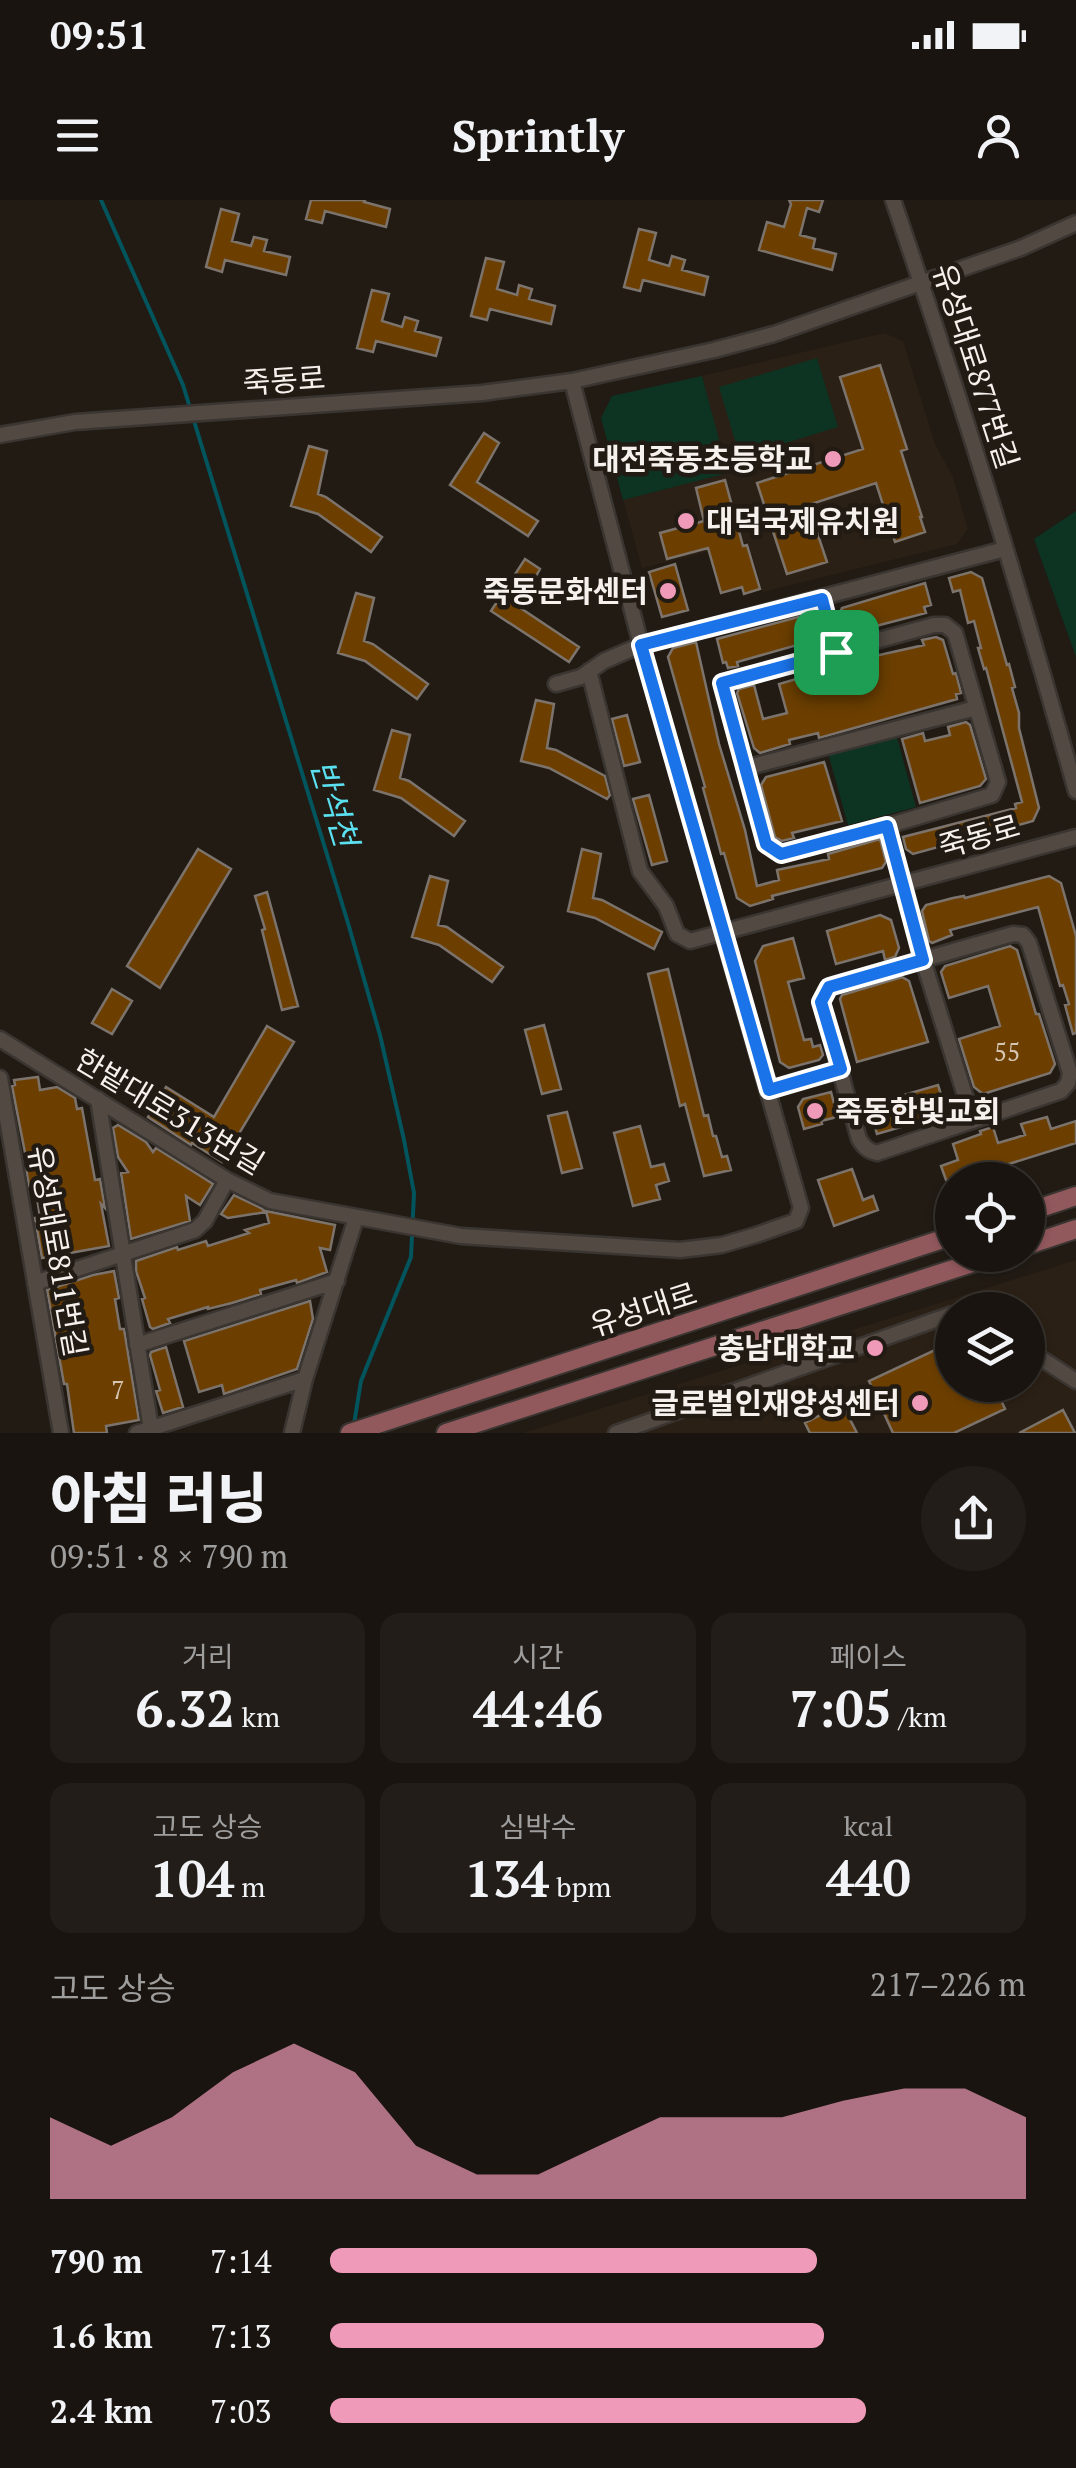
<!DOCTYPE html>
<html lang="ko">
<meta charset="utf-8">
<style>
:root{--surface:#19140f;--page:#221d18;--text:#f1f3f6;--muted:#9f9e9e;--line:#37332f;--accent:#ef9ab8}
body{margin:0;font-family:"PT Serif","Noto Sans KR",serif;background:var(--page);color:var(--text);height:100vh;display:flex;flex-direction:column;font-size:38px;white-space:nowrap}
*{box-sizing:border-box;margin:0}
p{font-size:32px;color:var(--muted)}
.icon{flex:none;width:55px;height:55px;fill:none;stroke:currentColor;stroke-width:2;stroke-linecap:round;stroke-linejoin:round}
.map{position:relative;height:1233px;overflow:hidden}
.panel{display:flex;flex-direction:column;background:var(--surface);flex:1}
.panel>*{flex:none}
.tools{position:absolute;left:935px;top:962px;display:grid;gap:20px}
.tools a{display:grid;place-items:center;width:110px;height:110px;border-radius:50%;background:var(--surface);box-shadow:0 2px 8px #0004,0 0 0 2px var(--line);font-size:50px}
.pin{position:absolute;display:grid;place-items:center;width:85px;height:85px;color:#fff;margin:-42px;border-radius:20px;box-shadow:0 5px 15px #0006}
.round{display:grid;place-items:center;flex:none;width:105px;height:105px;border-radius:52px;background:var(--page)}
.headline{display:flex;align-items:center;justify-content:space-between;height:170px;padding:0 50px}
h1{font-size:55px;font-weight:800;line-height:75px}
.metrics{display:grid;grid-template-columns:repeat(3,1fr);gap:15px;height:170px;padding:10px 50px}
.metrics div{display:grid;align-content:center;border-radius:20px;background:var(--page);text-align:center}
.metrics b{font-size:50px;font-weight:800}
.metrics small{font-size:28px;font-weight:400}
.metrics p{font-size:28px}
.chart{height:280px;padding:20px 50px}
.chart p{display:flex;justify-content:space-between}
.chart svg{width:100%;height:180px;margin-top:10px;fill:var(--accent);opacity:.7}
ul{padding:0 50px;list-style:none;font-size:32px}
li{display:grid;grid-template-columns:160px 120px 1fr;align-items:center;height:75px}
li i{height:25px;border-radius:12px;background:var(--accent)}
.status{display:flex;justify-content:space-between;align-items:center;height:70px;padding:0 50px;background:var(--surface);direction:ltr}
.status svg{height:28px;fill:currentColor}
header{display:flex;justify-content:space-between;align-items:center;height:130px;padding:0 50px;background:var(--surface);font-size:45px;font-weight:800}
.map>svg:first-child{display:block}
.built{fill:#2b2015;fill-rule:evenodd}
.green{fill:#0d3323}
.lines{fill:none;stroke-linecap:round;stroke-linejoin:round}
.stream{stroke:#02555d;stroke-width:4}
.building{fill:#6c3f00;stroke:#7c746c;stroke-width:2.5}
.minor-casing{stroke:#3a3531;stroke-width:19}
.major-casing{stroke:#3a3531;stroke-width:22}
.minor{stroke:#514942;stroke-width:14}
.major{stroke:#92595d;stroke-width:18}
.route-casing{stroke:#fff;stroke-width:20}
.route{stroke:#1a73e8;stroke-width:12}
.poi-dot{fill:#ef9ab8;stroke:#211b14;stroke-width:4}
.labels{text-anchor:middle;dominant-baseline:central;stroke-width:9;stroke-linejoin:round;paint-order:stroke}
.number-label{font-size:25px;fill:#d4c4b2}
.street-label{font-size:30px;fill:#f6f1ed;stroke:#211b14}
.poi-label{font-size:30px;font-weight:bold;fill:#f6f1ed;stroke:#211b14;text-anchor:end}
.water-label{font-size:32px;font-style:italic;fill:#5be0ef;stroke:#211b14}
</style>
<div class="status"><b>09:51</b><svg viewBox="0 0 49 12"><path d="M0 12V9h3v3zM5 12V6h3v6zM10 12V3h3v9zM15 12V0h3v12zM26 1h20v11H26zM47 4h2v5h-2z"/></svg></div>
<header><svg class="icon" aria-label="menu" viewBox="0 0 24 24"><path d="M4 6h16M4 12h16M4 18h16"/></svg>Sprintly<svg class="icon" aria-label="person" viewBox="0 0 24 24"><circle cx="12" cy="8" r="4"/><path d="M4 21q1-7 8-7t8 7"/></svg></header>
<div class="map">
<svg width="1076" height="1233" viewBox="0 0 1076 1233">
<rect width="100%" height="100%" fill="#211b14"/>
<path class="built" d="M884,133L903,141L935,244L953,277L968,329L957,344L763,392L748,342L642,368L623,300L727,273L702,176Z
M1076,1060V1233H523ZM952,1110H1028V1185H952Z"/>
<path class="green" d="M817,158L838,227L740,257L719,187Z
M702,176L728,273L623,300L601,218L612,196Z
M1076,311V457L1034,339Z
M896,534L916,607L848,625L828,553Z"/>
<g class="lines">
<path class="stream" d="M101,0L183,185L348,723L380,835L404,940L414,993L411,1057L361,1181L354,1224"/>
</g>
<path class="building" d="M311,0H365L364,2L390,9L386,27L325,11L322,23L306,19Z
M789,0H823L819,12L807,8L800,35L815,39L813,48L836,54L832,70L759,50L767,22L784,27L791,4Z
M221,9L239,14L232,41L251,46L254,37L267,40L264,51L290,57L286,75L225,60L222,72L206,67Z
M639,29L656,33L649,60L669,66L672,56L685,60L682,70L708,77L704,95L643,80L640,91L624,87Z
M486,58L504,62L497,89L517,95L519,85L532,89L529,99L555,106L551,124L490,109L487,120L471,116Z
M372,90L389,94L382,121L402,127L405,117L418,121L415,131L441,138L436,156L376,141L373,152L357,148Z
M880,165L907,249L901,251L922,317H920L925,332L895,342L876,283L808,305L827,362L787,374L757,283L863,249L840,177Z
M484,233L499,243L477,282L538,321L528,336L450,285Z
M309,246L327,251L318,294L326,297L382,337L371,352L318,314L291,306Z
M725,280L743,346L747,345L760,389L744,394L742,387L721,393L708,348L667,359L660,333L704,321L696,288Z
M525,359L540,369L519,407L579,447L569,462L491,411Z
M675,364L688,410L662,417L649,372Z
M971,372L982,378L1007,465L1009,464L1015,487L1012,488L1019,513V528L1039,608L1033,621L913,654L906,649L903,637L1016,608L1015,604L1022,602L986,468L984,469L978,448H981L974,421L968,423L960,390L953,392L949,378Z
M925,383L931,405L924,407L926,413L857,431L858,435L845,437L839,415L842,408Z
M356,393L374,398L364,441L373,444L428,484L417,499L365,461L338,453Z
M802,416L809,420L815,440L737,462L738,466L728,468L726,462L723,463L717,439Z
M936,437L943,440L953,474L956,473L961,493L956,494L957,499L819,538L818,533L789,540L790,544L760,553L754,548L737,493L739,489L754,485L763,519L787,513L779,484L803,477L802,472L874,452L875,456L924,445L922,440Z
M696,442L719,544L745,630L757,686L779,680L777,670L829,659L828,654L880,639L886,662L882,668L772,696L773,699L750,706L737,698L724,653L721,654L716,635L703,588L705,587L668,457L673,448Z
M536,500L554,504L547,548L556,550L605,576L610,595L607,599L549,568L521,561Z
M627,515L640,562L624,566L612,519Z
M966,522L970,525L986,579L980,586L920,603L902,539L923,533L925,541L950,535L948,527Z
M392,530L410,535L400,578L409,581L465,621L454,636L401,598L374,590Z
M824,562L842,621L792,633L794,638L782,641L775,637L761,585L766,577Z
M649,595L667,661L652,665L633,599Z
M198,649L231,669L160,788L127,766Z
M582,649L601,654L593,698L602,700L662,732L654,749L595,718L568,711Z
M430,676L448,681L438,725L447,727L503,767L492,782L439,745L412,737Z
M1049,676L1061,683L1076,736V833L1073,834L1065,805L1069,804L1063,785L1060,786L1038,707L950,730L952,735L932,743L929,741L922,711L926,705L953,698L964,696L965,698Z
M267,692L298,806L282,810L262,730L265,729L255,696Z
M880,715L891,720L899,748L895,757L885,760L883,751L836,764L827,731Z
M793,738L804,778L788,782L804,840L811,839L813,847L820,845L823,855L819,860L789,868L780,862L755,761L763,746Z
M1010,746L1017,750L1036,814H1039L1055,864L1050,873L983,894L974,887L959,839L1000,826L988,786L949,798L941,772L945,766Z
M668,769L704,916L708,915L713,936H716L722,957L727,956L731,970L704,976L685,904L680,906L648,774Z
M902,777L909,781L928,842L857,862L840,799L842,795Z
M112,789L132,801L112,834L92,823Z
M544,825L561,889L542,894L525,830Z
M267,826L294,842L222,962L192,943L191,945L148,917L166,887L214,917Z
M38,877L40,890L57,887L75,898L77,909L82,908L95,980L100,979L105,1008L101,1004L109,1046L42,1058L35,1018L40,1017L35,985L29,986L26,968H28L12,886L15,885L14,880Z
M938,885L946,910L943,915L877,934L869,905Z
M831,892L835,907L839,906L841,916L821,921L822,924L804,929L798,907L803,899Z
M567,912L582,968L562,973L548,916Z
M1047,917L1051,929L1076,921V943L977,974L979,978L972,980H946L941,966L958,960L953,944L981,934L980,931L993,927L998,943L1025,935L1021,924Z
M118,925L146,942L153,952L156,948L213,984L200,1005L186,996L190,1021L131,1039L121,973L128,972L118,957L113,928Z
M640,926L651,967L664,964L669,981L656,985L660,999L633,1006L614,933Z
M852,969L863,1000L873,996L878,1010L834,1026L818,980Z
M234,995L261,1008L266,1012L228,1018L221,1014Z
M266,1011L335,1025L330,1050L320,1048L327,1072L297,1083L296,1080L260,1090L261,1094L232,1103L208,1109V1107L168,1119L170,1123L153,1129L150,1127L142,1099L145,1098L136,1071V1061L177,1047L178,1050L206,1041L208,1046L249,1033L245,1030L269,1023Z
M114,1071L119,1098L115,1099L120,1129H124L139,1220L106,1226L107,1233H74L67,1184H64L47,1090L93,1075Z
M310,1101L313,1119L297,1169L224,1194L222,1185L199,1192L184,1141Z
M952,1142V1185H994L1005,1209L954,1233H893L869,1181Z
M166,1147L183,1207L163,1213L156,1191L160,1190L150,1155L151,1152Z
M842,1204L857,1233H810L805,1223Z
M1063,1210L1075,1233H1019Z"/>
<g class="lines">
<g class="minor-casing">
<path id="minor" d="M893,0C960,195 1021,393 1076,591
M0,235L75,222L482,193L572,181L714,150L774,134L1021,48L1076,23
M822,399L836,452
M934,425H945L955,433L998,582L992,595L887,626L781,653L766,644L722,483Z
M589,471L640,671L666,706L677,734L690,741L1076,637
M556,484L581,477L604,461L641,445L1005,349
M745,568L976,508
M887,626L923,760L973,921
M1013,734L1023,735L1029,743L1070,873L1068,883L1061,891L877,953C868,951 864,947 859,939L821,802L827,789L834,785Z
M0,839L227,980L270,1001L461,1036L680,1050L722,1045L756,1035L796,1021L801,1008L641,445L572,181
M0,878L61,1233
M769,890L841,869
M98,899L151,1229
M35,1083L195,1030L205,1021L227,980
M137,1145L337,1081
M1028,1150L1076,1181
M137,1233L305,1179
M292,1233L305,1179L356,1018
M616,1233L952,1114"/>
</g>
<g class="major-casing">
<path id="major" d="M1028,1012L1076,996
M1028,1045L1076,1029
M350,1233L952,1036
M446,1233L997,1055"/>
</g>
<use href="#minor" class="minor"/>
<use href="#major" class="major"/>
</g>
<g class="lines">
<g class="route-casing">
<path id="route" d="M822,399L836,452L722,483L766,644L781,654L887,626L923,760L829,787L821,802L841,869L769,890L641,445Z"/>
</g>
<use href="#route" class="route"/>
</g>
<g class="poi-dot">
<circle cx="833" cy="259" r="10"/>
<circle cx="686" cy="321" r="10"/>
<circle cx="668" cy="391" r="10"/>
<circle cx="815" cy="911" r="10"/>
<circle cx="875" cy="1148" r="10"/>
<circle cx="920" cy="1203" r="10"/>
</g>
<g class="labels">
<g class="number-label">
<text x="1007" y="851">55</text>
<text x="118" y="1189">7</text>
</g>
<g class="street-label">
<text transform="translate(976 166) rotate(72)">유성대로877번길</text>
<text transform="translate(284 180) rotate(-4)">죽동로</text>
<text transform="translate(979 636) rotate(-16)">죽동로</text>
<text transform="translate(170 911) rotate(31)">한밭대로313번길</text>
<text transform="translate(58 1051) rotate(80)">유성대로811번길</text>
<text transform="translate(643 1109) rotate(-18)">유성대로</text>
</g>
<g class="poi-label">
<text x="813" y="259">대전죽동초등학교</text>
<text x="706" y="321" text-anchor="start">대덕국제유치원</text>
<text x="648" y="391">죽동문화센터</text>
<text x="835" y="911" text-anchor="start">죽동한빛교회</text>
<text x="855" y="1148">충남대학교</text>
<text x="900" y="1203">글로벌인재양성센터</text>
</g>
<g class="water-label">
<text transform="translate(335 603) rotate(73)">반석천</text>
</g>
</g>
</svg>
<div class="tools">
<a><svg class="icon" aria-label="locate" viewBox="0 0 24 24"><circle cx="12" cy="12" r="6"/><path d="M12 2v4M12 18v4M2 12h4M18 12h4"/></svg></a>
<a><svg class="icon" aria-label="layers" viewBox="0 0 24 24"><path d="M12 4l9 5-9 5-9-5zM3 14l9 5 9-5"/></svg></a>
</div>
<div class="pin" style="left:836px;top:452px;background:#1e9e55"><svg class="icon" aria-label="arrive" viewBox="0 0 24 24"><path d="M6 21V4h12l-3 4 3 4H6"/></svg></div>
</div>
<section class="panel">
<div class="headline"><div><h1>아침 러닝</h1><p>09:51 · 8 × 790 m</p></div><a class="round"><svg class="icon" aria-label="share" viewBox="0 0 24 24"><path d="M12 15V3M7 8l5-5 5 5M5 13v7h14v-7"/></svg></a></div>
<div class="metrics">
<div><p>거리</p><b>6.32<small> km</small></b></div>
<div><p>시간</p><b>44:46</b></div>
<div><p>페이스</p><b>7:05<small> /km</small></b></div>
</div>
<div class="metrics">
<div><p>고도 상승</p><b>104<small> m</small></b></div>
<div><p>심박수</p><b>134<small> bpm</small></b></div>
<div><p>kcal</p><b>440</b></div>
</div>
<div class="chart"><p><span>고도 상승</span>217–226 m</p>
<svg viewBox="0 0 160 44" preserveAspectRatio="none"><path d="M0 44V24L10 31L20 24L30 13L40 6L50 13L60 31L70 38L80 38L90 31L100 24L110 24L120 24L130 20L140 17L150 17L160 24V44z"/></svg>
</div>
<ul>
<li><b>790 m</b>7:14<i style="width:70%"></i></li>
<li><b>1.6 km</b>7:13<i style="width:71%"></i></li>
<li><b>2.4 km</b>7:03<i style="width:77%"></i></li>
</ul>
</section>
